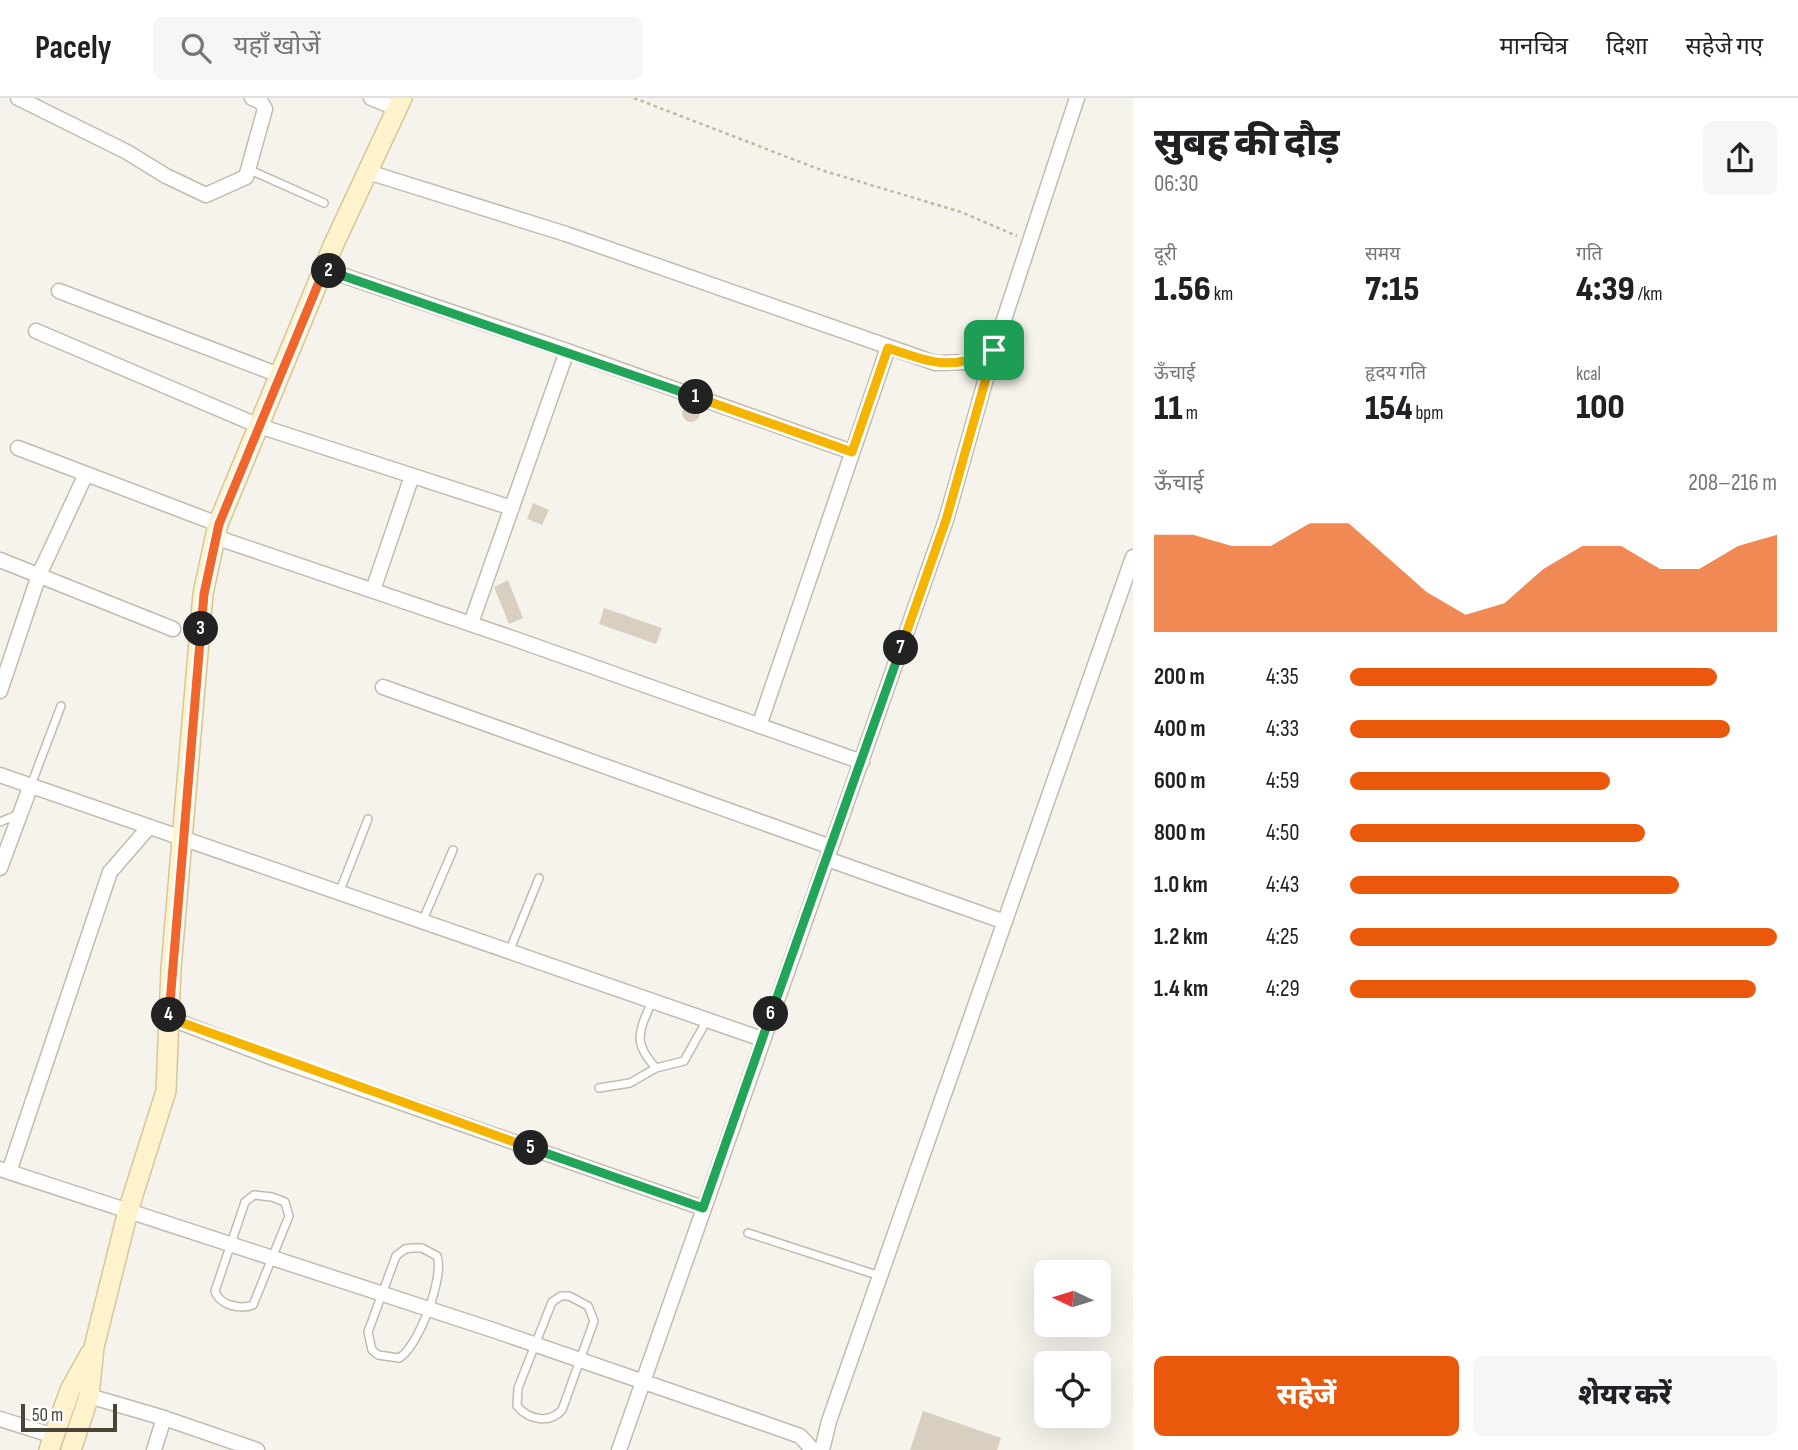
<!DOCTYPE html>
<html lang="hi">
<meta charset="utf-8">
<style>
:root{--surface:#fff;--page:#f6f6f6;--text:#202124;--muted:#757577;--line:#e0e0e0;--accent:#ea580c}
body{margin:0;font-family:"Sofia Sans Condensed","Noto Sans Devanagari",sans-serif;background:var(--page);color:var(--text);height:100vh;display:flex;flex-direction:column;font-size:26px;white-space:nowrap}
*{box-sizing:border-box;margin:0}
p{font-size:23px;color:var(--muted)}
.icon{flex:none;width:38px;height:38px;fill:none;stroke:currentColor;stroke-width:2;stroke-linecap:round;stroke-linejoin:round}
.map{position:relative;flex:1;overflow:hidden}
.sheet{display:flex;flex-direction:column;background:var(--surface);width:665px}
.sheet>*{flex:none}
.needle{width:46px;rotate:274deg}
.tools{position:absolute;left:1034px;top:1162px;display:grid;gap:14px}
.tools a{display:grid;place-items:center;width:77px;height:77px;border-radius:10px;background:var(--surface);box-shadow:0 7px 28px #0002;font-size:35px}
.scale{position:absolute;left:21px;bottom:18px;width:96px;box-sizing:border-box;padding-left:7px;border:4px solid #4b4439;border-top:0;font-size:19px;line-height:24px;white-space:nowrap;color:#4b4439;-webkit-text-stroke:5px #fff;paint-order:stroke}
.pin{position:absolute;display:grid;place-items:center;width:60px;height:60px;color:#fff;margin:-30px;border-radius:14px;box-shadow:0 4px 10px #0006}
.km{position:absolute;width:35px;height:35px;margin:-18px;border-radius:50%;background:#222;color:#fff;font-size:19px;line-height:35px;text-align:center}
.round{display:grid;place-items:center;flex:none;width:74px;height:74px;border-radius:10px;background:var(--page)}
.headline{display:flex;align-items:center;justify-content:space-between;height:119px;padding:0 21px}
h1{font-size:38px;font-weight:800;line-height:52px}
.figures{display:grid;grid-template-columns:repeat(3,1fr);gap:10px;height:119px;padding:7px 21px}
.figures div{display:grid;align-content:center}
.figures b{font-size:35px;font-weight:800}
.figures small{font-size:19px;font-weight:400}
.figures p{font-size:19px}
.chart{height:196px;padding:14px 21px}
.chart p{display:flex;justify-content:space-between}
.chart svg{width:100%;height:126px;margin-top:7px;fill:var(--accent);opacity:.7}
.primary-button{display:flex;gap:14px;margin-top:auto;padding:14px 21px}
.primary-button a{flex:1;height:80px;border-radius:10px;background:var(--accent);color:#fff;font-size:28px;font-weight:800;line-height:80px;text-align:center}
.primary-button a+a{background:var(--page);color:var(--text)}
ul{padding:0 21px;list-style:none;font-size:23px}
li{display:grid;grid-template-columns:112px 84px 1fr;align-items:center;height:52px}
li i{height:18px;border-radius:9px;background:var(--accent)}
header{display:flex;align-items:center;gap:42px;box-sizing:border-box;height:98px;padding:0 35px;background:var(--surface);border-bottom:2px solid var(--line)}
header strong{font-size:33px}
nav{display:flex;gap:38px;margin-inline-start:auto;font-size:24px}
.search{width:490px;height:63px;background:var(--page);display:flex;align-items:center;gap:18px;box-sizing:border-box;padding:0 24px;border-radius:10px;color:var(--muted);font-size:26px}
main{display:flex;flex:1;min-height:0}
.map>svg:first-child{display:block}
.building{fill:#d8cfc1}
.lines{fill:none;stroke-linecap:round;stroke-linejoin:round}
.service-casing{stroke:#c2bbae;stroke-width:10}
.minor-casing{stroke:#c2bbae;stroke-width:17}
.secondary-casing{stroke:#d6c79b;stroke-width:22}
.path{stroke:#c4b79f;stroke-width:2.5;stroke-dasharray:3.5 3.5;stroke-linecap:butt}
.service{stroke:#fff;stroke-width:7}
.minor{stroke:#fff;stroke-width:14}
.secondary{stroke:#fff3cd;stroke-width:19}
.split-1-casing{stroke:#fff;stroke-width:14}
.split-2-casing{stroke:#fff;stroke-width:14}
.split-3-casing{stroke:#fff;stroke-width:14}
.split-4-casing{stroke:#fff;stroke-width:14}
.split-5-casing{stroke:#fff;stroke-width:14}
.split-6-casing{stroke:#fff;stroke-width:14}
.split-7-casing{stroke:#fff;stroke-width:14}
.split-8-casing{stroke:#fff;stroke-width:14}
.split-1{stroke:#f5b400;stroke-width:9}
.split-2{stroke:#22a559;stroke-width:9}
.split-3{stroke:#f0652b;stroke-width:9}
.split-4{stroke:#f0652b;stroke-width:9}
.split-5{stroke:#f5b400;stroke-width:9}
.split-6{stroke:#22a559;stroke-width:9}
.split-7{stroke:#22a559;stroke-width:9}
.split-8{stroke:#f5b400;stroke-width:9}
</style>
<header>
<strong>Pacely</strong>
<div class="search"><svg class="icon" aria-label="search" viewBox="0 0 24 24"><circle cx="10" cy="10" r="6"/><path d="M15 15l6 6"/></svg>यहाँ खोजें</div>
<nav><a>मानचित्र</a><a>दिशा</a><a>सहेजे गए</a></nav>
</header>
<main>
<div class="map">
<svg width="1133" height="1352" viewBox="0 0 1133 1352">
<rect width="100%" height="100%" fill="#f6f3ec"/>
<path class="building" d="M682 315a9 9 0 1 1 18 0a9 9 0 1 1-18 0Z
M533,405L549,412L542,427L527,421Z
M508,482L523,520L509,526L494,489Z
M604,510L662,530L656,546L599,526Z
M923,1313L1001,1340L997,1352H910Z"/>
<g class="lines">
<g class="service-casing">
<path id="service" d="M250,72L324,105
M31,687L61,608
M0,724L19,716
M339,795L368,721
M422,824L453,752
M509,854L539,780
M652,903C639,934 632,944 656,970
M599,990L630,985L656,970L684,963L707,922
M254,1097L272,1099L285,1104L289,1118L253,1207C240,1212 219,1207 215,1193L245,1104Z
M748,1135L880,1178
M412,1150H422L437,1158C445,1178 418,1250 399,1260L378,1257L372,1252L368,1234L396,1158L405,1151Z
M569,1198L588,1208L594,1223L562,1312C549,1326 529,1322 517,1308L518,1290L552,1204L561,1198Z"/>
</g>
<g class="minor-casing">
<path id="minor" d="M18,0L127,54L166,78L206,97L246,79L265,11L261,4L252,0
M371,0L398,11
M368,74L566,136L935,265L971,264L994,252
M324,171L567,253
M59,193L279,277
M36,233L259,328L512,410
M18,350L218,426
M215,439L515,541L862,664
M0,462L173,531
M373,492L412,378
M471,525L567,253L852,354
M383,589L831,749
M0,593L39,477L86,376
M759,628L888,250
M0,677L762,941
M827,761L1005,824
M0,770L31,687
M169,920L276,961L703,1110
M0,1071L490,1231L766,1326L800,1338L813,1352
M9,1074L110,774L149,729
M89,1298L164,1320L257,1352
M0,1321L54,1338
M154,1352L164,1320
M619,1352L946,422L994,252L1077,0
M822,1352L829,1323L1133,459"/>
</g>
<g class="secondary-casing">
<path id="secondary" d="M49,1352L70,1292L90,1256
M71,1352L89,1298L94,1249L128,1113L166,993L171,871L203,496L218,426L333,148L402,0"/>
</g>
<path class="path" d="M634,0L821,72L961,114L1017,138"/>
<use href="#service" class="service"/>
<use href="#minor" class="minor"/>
<use href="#secondary" class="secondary"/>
</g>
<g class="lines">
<g class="split-1-casing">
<path id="split-1" d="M696,299L852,354L888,250C931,264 951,274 994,252"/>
</g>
<g class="split-2-casing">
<path id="split-2" d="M329,173L696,299"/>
</g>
<g class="split-3-casing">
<path id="split-3" d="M201,531L204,496L219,426L324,172L329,173"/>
</g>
<g class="split-4-casing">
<path id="split-4" d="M169,917L201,531"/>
</g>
<g class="split-5-casing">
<path id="split-5" d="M169,917V920L531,1050"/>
</g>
<g class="split-6-casing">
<path id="split-6" d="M531,1050L703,1110L771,916"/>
</g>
<g class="split-7-casing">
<path id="split-7" d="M771,916L901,550"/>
</g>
<g class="split-8-casing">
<path id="split-8" d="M901,550L946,422L994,252"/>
</g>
<use href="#split-1" class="split-1"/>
<use href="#split-2" class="split-2"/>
<use href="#split-3" class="split-3"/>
<use href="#split-4" class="split-4"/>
<use href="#split-5" class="split-5"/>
<use href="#split-6" class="split-6"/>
<use href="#split-7" class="split-7"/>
<use href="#split-8" class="split-8"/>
</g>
</svg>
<div class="tools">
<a><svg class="needle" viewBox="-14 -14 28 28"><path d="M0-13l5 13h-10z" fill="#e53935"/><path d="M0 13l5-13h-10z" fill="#757577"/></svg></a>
<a><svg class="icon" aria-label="locate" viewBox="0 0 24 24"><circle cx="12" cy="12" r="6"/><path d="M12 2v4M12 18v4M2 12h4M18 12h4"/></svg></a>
</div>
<div class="scale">50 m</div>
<div class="pin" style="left:994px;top:252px;background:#1e9e55"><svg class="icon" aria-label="arrive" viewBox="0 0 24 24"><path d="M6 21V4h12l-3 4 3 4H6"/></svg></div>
<b class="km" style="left:696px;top:299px">1</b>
<b class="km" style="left:329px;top:173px">2</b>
<b class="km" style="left:201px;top:531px">3</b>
<b class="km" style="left:169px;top:917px">4</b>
<b class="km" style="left:531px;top:1050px">5</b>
<b class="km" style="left:771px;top:916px">6</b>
<b class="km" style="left:901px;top:550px">7</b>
</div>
<section class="sheet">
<div class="headline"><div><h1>सुबह की दौड़</h1><p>06:30</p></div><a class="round"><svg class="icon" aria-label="share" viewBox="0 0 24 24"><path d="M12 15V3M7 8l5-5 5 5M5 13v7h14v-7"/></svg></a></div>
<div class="figures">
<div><p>दूरी</p><b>1.56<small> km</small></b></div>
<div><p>समय</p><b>7:15</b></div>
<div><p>गति</p><b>4:39<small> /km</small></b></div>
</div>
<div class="figures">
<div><p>ऊँचाई</p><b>11<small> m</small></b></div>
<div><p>हृदय गति</p><b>154<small> bpm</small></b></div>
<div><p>kcal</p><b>100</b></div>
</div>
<div class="chart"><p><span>ऊँचाई</span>208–216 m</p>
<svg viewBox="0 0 160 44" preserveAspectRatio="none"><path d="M0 44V10L10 10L20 14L30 14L40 6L50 6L60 18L70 30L80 38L90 34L100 22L110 14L120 14L130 22L140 22L150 14L160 10V44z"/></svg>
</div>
<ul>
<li><b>200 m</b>4:35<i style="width:86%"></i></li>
<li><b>400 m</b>4:33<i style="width:89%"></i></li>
<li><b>600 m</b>4:59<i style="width:61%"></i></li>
<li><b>800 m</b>4:50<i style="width:69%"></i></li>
<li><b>1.0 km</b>4:43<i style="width:77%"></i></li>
<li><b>1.2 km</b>4:25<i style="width:100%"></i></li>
<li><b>1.4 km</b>4:29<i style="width:95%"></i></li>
</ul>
<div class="primary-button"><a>सहेजें</a><a>शेयर करें</a></div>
</section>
</main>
